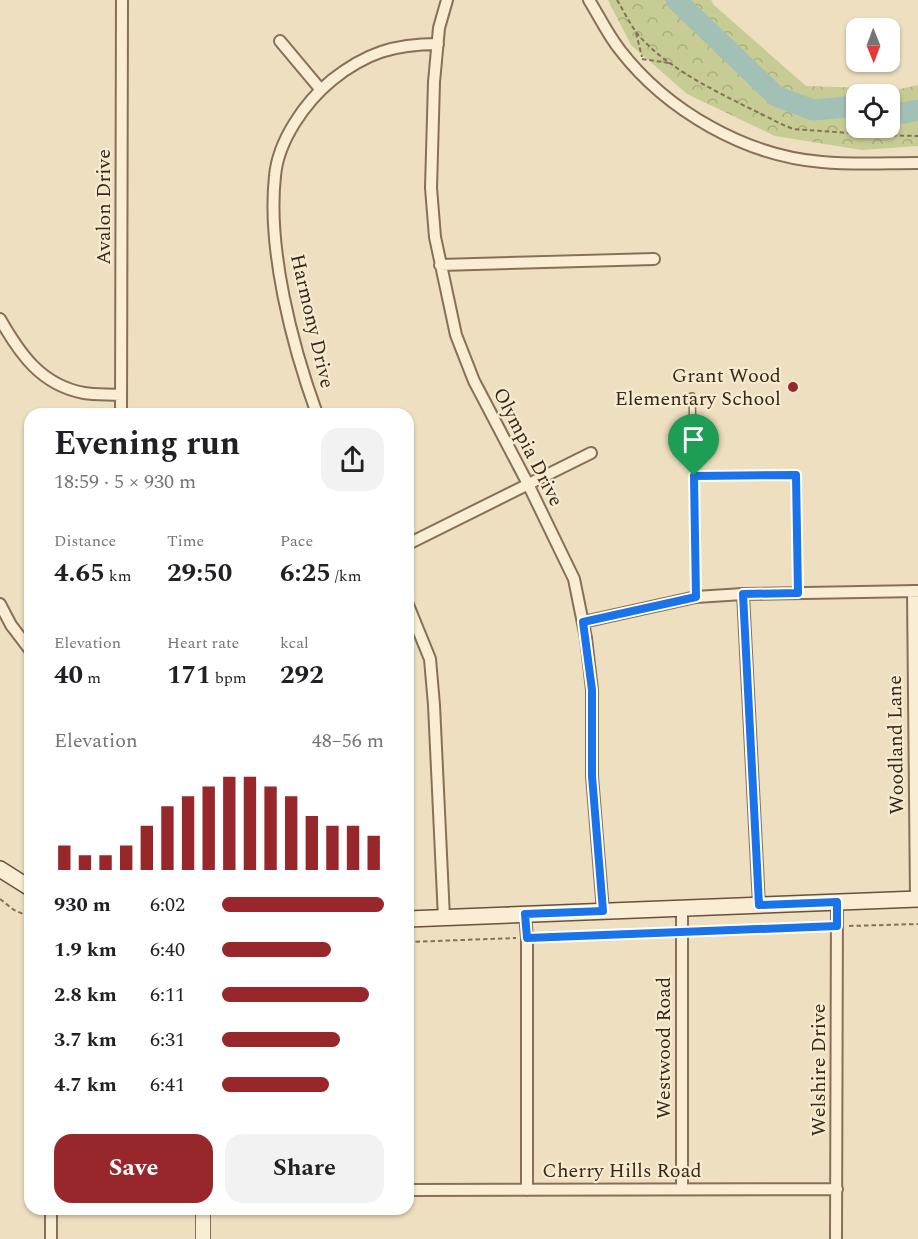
<!DOCTYPE html>
<meta charset="utf-8">
<style>
:root{--surface:#fff;--page:#f2f2f2;--text:#202124;--muted:#757577;--accent:#97272a}
body{margin:0;font-family:Spectral,serif;background:var(--page);color:var(--text);height:100vh;display:flex;flex-direction:column;font-size:22px;white-space:nowrap}
*{box-sizing:border-box;margin:0}
p{font-size:20px;color:var(--muted)}
.icon{flex:none;width:33px;height:33px;fill:none;stroke:currentColor;stroke-width:2;stroke-linecap:round;stroke-linejoin:round}
.map{position:relative;flex:1;overflow:hidden}
.drawer{position:absolute;left:24px;top:408px;width:390px;height:807px;display:flex;flex-direction:column;background:var(--surface);border-radius:18px;box-shadow:0 2px 4px #0004}
.drawer>*{flex:none}
.needle{width:39px;rotate:179deg}
.fabs{position:absolute;left:846px;top:18px;display:grid;gap:12px}
.fabs a{display:grid;place-items:center;width:54px;height:54px;border-radius:12px;background:var(--surface);box-shadow:0 2px 4px #0004;font-size:30px}
.pin{position:absolute;display:grid;place-items:center;width:51px;height:51px;color:#fff;margin:-62px -26px;border-radius:50% 50% 50% 0;rotate:-45deg;box-shadow:0 0 6px #0007}
.pin .icon{rotate:45deg}
.round{display:grid;place-items:center;flex:none;width:63px;height:63px;border-radius:18px;background:var(--page)}
.head{display:flex;align-items:center;justify-content:space-between;height:102px;padding:0 30px}
h1{font-size:33px;font-weight:700;line-height:45px}
.figures{display:grid;grid-template-columns:repeat(3,1fr);gap:9px;height:102px;padding:6px 30px}
.figures div{display:grid;align-content:center}
.figures b{font-size:26px;font-weight:700}
.figures small{font-size:16px;font-weight:400}
.figures p{font-size:16px}
.chart{height:168px;padding:12px 30px}
.chart p{display:flex;justify-content:space-between}
.chart svg{width:100%;height:108px;margin-top:6px;stroke:var(--accent);stroke-width:6}
.cta{display:flex;gap:12px;margin-top:auto;padding:12px 30px}
.cta a{flex:1;height:69px;border-radius:18px;background:var(--accent);color:#fff;font-size:24px;font-weight:700;line-height:69px;text-align:center}
.cta a+a{background:var(--page);color:var(--text)}
ul{padding:0 30px;list-style:none;font-size:20px}
li{display:grid;grid-template-columns:96px 72px 1fr;align-items:center;height:45px}
li i{height:15px;border-radius:8px;background:var(--accent)}
.map>svg:first-child{display:block}
.forest{fill:url(#forest-crowns);fill-rule:evenodd}
.lines{fill:none;stroke-linecap:round;stroke-linejoin:round}
.river{stroke:#a3c0b7;stroke-width:21}
.service-casing{stroke:#877057;stroke-width:8}
.minor-casing{stroke:#877057;stroke-width:14}
.tertiary-casing{stroke:#877057;stroke-width:16}
.secondary-casing{stroke:#69513b;stroke-width:18}
.path{stroke:#877057;stroke-width:2;stroke-dasharray:4.5 3;stroke-linecap:butt}
.service{stroke:#f9edd3;stroke-width:5}
.minor{stroke:#f9edd3;stroke-width:10}
.tertiary{stroke:#f9edd3;stroke-width:14}
.secondary{stroke:#f9edd3;stroke-width:15}
.route-casing{stroke:#fff;stroke-width:12}
.route{stroke:#1a73e8;stroke-width:8}
.poi-dot{fill:#97272a;stroke:#f6eacf;stroke-width:2}
.labels{text-anchor:middle;dominant-baseline:central;stroke-width:4.5;stroke-linejoin:round;paint-order:stroke}
.street-label{font-size:20px;fill:#37281c;stroke:#f6eacf}
.poi-label{font-size:20px;fill:#37281c;stroke:#f6eacf;text-anchor:end}
</style>
<div class="map">
<svg width="918" height="1239" viewBox="0 0 918 1239">
<defs>
<pattern id="forest-crowns" width="20" height="18" patternUnits="userSpaceOnUse" patternTransform="scale(1.5)"><rect width="20" height="18" fill="#c7cc94"/><path d="M2 6a3 3 0 1 1 6 0M12 15a3 3 0 1 1 6 0" fill="none" stroke="#acaf7f"/></pattern>
</defs>
<rect width="100%" height="100%" fill="#eedfc0"/>
<path class="forest" d="M608,0H711L714,5L806,86L900,89L918,85V146L862,150L775,136L687,94L631,45ZM856,94H890V128H856Z"/>
<g class="lines">
<path class="river" d="M676,0L776,96L813,110L847,107L856,108
M890,111L905,113L918,110"/>
<g class="service-casing">
<path id="service" d="M692,396L694,476
M696,596L694,476L796,475L798,593"/>
</g>
<g class="minor-casing">
<path id="minor" d="M447,0L439,28L434,82L431,188L435,237L456,335L474,381L528,484L574,579L586,638L592,690V776L603,911
M589,0C599,16 608,35 620,50C667,111 746,156 822,162C854,165 886,163 918,163
M280,41L321,90
M440,265L654,259
M0,319C20,354 41,385 84,393C96,395 109,394 121,395
M121,414L122,0
M317,414C292,345 267,249 275,176C278,141 305,102 332,80C366,53 394,44 438,44
M408,544L591,453
M913,591L916,899
M743,594L759,905
M0,604L11,625L30,650
M408,605L430,659L434,705L444,918
M583,622L696,597L743,594L918,591
M682,908V1189
M525,914L527,938V1190
M408,1190L837,1189
M51,1209V1239
M836,1239L837,902"/>
</g>
<g class="tertiary-casing">
<path id="tertiary" d="M203,1239V1209"/>
</g>
<g class="secondary-casing">
<path id="secondary" d="M0,869L30,888
M408,919L918,899"/>
</g>
<path class="path" d="M617,0C623,10 629,22 636,32C669,73 733,99 779,123L793,129L877,135L918,136
M636,33L642,57
M642,59L669,63
M0,899L14,910L30,917
M849,926L918,924
M693,932L825,927
M537,937L672,932
M408,942L516,938"/>
<use href="#service" class="service"/>
<use href="#minor" class="minor"/>
<use href="#tertiary" class="tertiary"/>
<use href="#secondary" class="secondary"/>
</g>
<g class="lines">
<g class="route-casing">
<path id="route" d="M796,475L798,593L743,594L759,905L837,902V926L527,938L525,914L603,911L592,776V690L583,622L696,597L694,476Z"/>
</g>
<use href="#route" class="route"/>
</g>
<circle class="poi-dot" cx="793" cy="387" r="6"/>
<g class="labels">
<g class="street-label">
<text transform="translate(104 207) rotate(-90)">Avalon Drive</text>
<text transform="translate(312 321) rotate(77)">Harmony Drive</text>
<text transform="translate(528 447) rotate(63)">Olympia Drive</text>
<text transform="translate(896 745) rotate(-91)">Woodland Lane</text>
<text transform="translate(664 1048) rotate(-90)">Westwood Road</text>
<text transform="translate(819 1070) rotate(-90)">Welshire Drive</text>
<text x="622" y="1171">Cherry Hills Road</text>
</g>
<g class="poi-label">
<text x="781" y="376">Grant Wood<tspan x="781" dy="23">Elementary School</tspan></text>
</g>
</g>
</svg>
<div class="fabs">
<a><svg class="needle" viewBox="-14 -14 28 28"><path d="M0-13l5 13h-10z" fill="#e53935"/><path d="M0 13l5-13h-10z" fill="#757577"/></svg></a>
<a><svg class="icon" aria-label="locate" viewBox="0 0 24 24"><circle cx="12" cy="12" r="6"/><path d="M12 2v4M12 18v4M2 12h4M18 12h4"/></svg></a>
</div>
<div class="pin" style="left:694px;top:476px;background:#1e9e55"><svg class="icon" aria-label="arrive" viewBox="0 0 24 24"><path d="M6 21V4h12l-3 4 3 4H6"/></svg></div>
<section class="drawer">
<div class="head"><div><h1>Evening run</h1><p>18:59 · 5 × 930 m</p></div><a class="round"><svg class="icon" aria-label="share" viewBox="0 0 24 24"><path d="M12 15V3M7 8l5-5 5 5M5 13v7h14v-7"/></svg></a></div>
<div class="figures">
<div><p>Distance</p><b>4.65<small> km</small></b></div>
<div><p>Time</p><b>29:50</b></div>
<div><p>Pace</p><b>6:25<small> /km</small></b></div>
</div>
<div class="figures">
<div><p>Elevation</p><b>40<small> m</small></b></div>
<div><p>Heart rate</p><b>171<small> bpm</small></b></div>
<div><p>kcal</p><b>292</b></div>
</div>
<div class="chart"><p><span>Elevation</span>48–56 m</p>
<svg viewBox="0 0 160 44" preserveAspectRatio="none"><path d="M5 44V34M15 44V38M25 44V38M35 44V34M45 44V26M55 44V18M65 44V14M75 44V10M85 44V6M95 44V6M105 44V10M115 44V14M125 44V22M135 44V26M145 44V26M155 44V30"/></svg>
</div>
<ul>
<li><b>930 m</b>6:02<i style="width:100%"></i></li>
<li><b>1.9 km</b>6:40<i style="width:67%"></i></li>
<li><b>2.8 km</b>6:11<i style="width:91%"></i></li>
<li><b>3.7 km</b>6:31<i style="width:73%"></i></li>
<li><b>4.7 km</b>6:41<i style="width:66%"></i></li>
</ul>
<div class="cta"><a>Save</a><a>Share</a></div>
</section>
</div>
